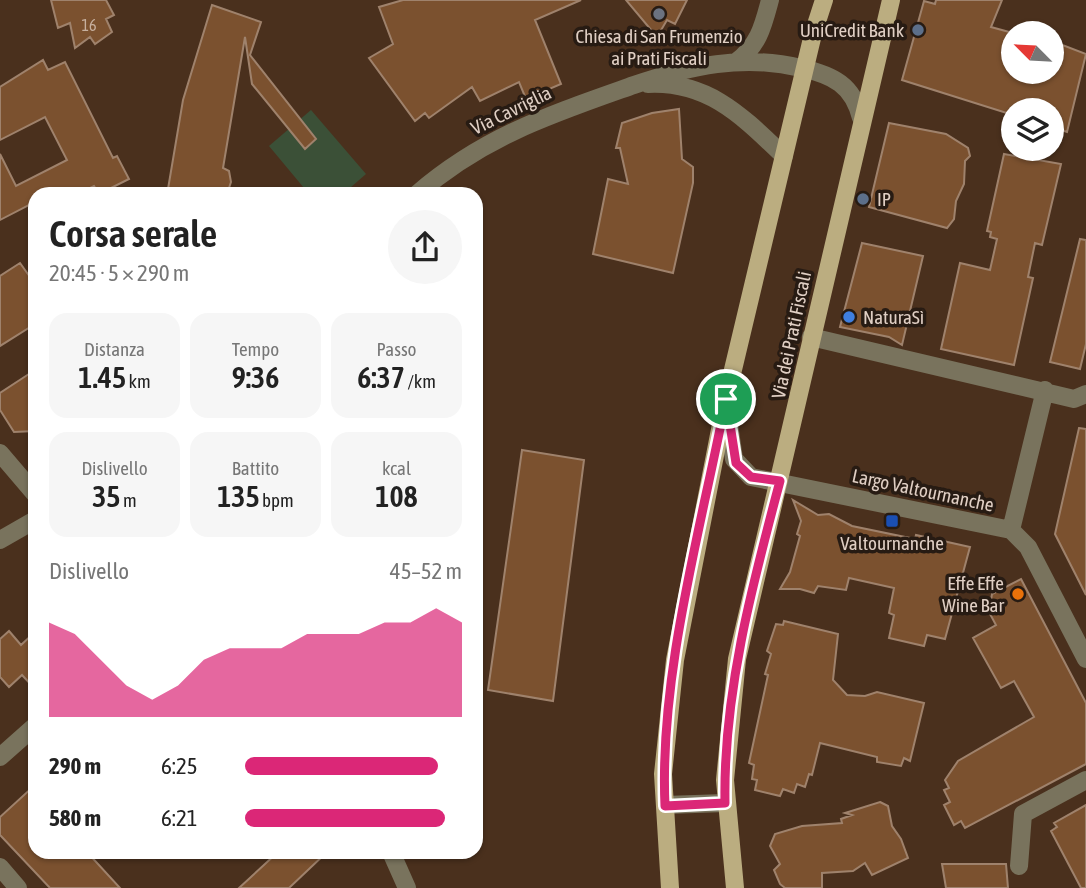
<!DOCTYPE html>
<html lang="it">
<meta charset="utf-8">
<style>
:root{--surface:#fff;--page:#f6f6f6;--text:#222;--muted:#767676;--accent:#db2777}
body{margin:0;font-family:"Asap Condensed",sans-serif;background:var(--page);color:var(--text);height:100vh;display:flex;flex-direction:column;font-size:26px;white-space:nowrap}
*{box-sizing:border-box;margin:0}
p{font-size:23px;color:var(--muted)}
.icon{flex:none;width:38px;height:38px;fill:none;stroke:currentColor;stroke-width:2;stroke-linecap:round;stroke-linejoin:round}
.map{position:relative;flex:1;overflow:hidden}
.sheet{position:absolute;left:28px;top:187px;width:455px;height:672px;display:flex;flex-direction:column;background:var(--surface);border-radius:21px;box-shadow:0 2px 5px #0004}
.sheet>*{flex:none}
.needle{width:46px;rotate:294deg}
.buttons{position:absolute;left:1001px;top:21px;display:grid;gap:14px}
.buttons a{display:grid;place-items:center;width:63px;height:63px;border-radius:50%;background:var(--surface);box-shadow:0 2px 5px #0004;font-size:35px}
.pin{position:absolute;display:grid;place-items:center;width:60px;height:60px;color:#fff;margin:-30px;border:4px solid #fff;border-radius:50%;box-shadow:0 2px 7px #0007}
.round{display:grid;place-items:center;flex:none;width:74px;height:74px;border-radius:37px;background:var(--page)}
.headline{display:flex;align-items:center;justify-content:space-between;height:119px;padding:0 21px}
h1{font-size:38px;font-weight:600;line-height:52px}
.metrics{display:grid;grid-template-columns:repeat(3,1fr);gap:10px;height:119px;padding:7px 21px}
.metrics div{display:grid;align-content:center;border-radius:18px;background:var(--page);text-align:center}
.metrics b{font-size:30px;font-weight:600}
.metrics small{font-size:19px;font-weight:400}
.metrics p{font-size:19px}
.chart{height:196px;padding:14px 21px}
.chart p{display:flex;justify-content:space-between}
.chart svg{width:100%;height:126px;margin-top:7px;fill:var(--accent);opacity:.7}
ul{padding:0 21px;list-style:none;font-size:23px}
li{display:grid;grid-template-columns:112px 84px 1fr;align-items:center;height:52px}
li i{height:18px;border-radius:9px;background:var(--accent)}
.map>svg:first-child{display:block}
.green{fill:#3b5037}
.building{fill:#7b512f;stroke:#9f826c;stroke-width:2}
.lines{fill:none;stroke-linecap:round;stroke-linejoin:round}
.minor{stroke:#79735d;stroke-width:18}
.major{stroke:#bbad80;stroke-width:18}
.route-casing{stroke:#fff;stroke-width:14}
.route{stroke:#db2777;stroke-width:9}
.worship-dot{fill:#6b7280;stroke:#271b13;stroke-width:2.5}
.service-dot{fill:#5c6f8a;stroke:#271b13;stroke-width:2.5}
.shop-dot{fill:#3f7fe0;stroke:#271b13;stroke-width:2.5}
.transit-dot{fill:#1a4fb4;stroke:#271b13;stroke-width:2.5}
.food-dot{fill:#e8710a;stroke:#271b13;stroke-width:2.5}
.labels{text-anchor:middle;dominant-baseline:central;stroke-width:7;stroke-linejoin:round;paint-order:stroke}
.number-label{font-size:16px;fill:#c7b09f}
.poi-label{font-size:19px;fill:#e0cfc4;stroke:#271b13;text-anchor:end}
.street-label{font-size:19px;fill:#e0cfc4;stroke:#271b13}
</style>
<div class="map">
<svg width="1086" height="888" viewBox="0 0 1086 888">
<rect width="100%" height="100%" fill="#4a301d"/>
<path class="green" d="M311,110L366,174L343,194H309L269,146Z"/>
<path class="building" d="M51,0H106L114,15L106,19L112,32L95,44L90,37L75,48L70,23L58,28Z
M403,0H581L535,20L561,84L526,99L519,82L480,101L472,87L429,118L425,113L415,121L369,58L393,44L379,7Z
M626,0H687L675,24L667,20L657,37Z
M936,0H1002L991,27L1013,33V72H1052V41L1086,54L1067,132L1052,127V110H1014L1016,104L1013,115L902,80L924,1L935,4Z
M212,5L261,22L250,55L316,139L305,149L252,84L245,37L223,168L229,171L231,182L227,194H196L168,189L183,100Z
M43,60L48,70L65,62L113,158L117,156L129,179L99,194L94,186L78,194H35V202L0,220V154L16,186L67,160L45,117L0,140V87Z
M679,109L682,159L693,167V183L673,273L593,254L608,179L628,184L620,148H616L622,123L652,113Z
M889,123L946,134L968,148L970,156L965,161L964,184L956,201L954,219L947,228L869,207Z
M1004,154L1061,164L1042,245L1035,243L1028,277L1033,278L1014,365L941,349L960,263L990,270L997,239L990,237L991,232L987,231Z
M1080,239L1086,240V344L1080,369L1050,362Z
M862,243L923,256L902,345L889,337L840,327Z
M20,263L35,284V324L0,346V276Z
M35,370V431L14,432L0,410V393Z
M1079,428L1086,429V595L1055,534Z
M522,450L584,460L553,701L488,690Z
M793,500L818,515L829,514L852,526L915,539L916,535L970,547L945,639L927,635L924,646L889,638L894,615L889,613L894,588L849,578L846,590L818,586L814,593L800,589H780L790,572L800,536L797,534L801,521Z
M1021,579L1086,703V764L965,828L961,821L954,825L944,805L950,802L944,790L949,788L945,780L958,761L1034,717L1014,681L1001,688L973,638L996,625L989,612L992,594Z
M784,621L838,634L833,680L847,695L865,696L877,692L924,703L910,761L904,758L901,766L877,762V757L820,743L812,775L809,774L805,787L797,784L794,793L783,789L780,796L755,790L757,780L752,779L754,765L749,763L768,675L765,674L771,654L767,651L776,624L783,625Z
M9,631L21,645L35,632V689L22,675L9,687L0,677V639Z
M35,785V852H87L120,888H50L0,835V817Z
M880,802L888,806L892,826L901,839L908,858L872,875L865,863L853,871L822,873V888H785L780,884L774,870L780,864L770,846L775,834L802,826L842,823L841,819L852,815L845,813Z
M1086,805V888H1081L1051,831L1057,827L1054,823Z
M278,852H327L289,888H239Z
M942,864H1006L1008,888H946Z"/>
<g class="lines">
<path class="minor" d="M736,62C759,45 763,26 770,0
M648,84C709,81 743,117 784,156
M417,194C484,136 552,114 634,85C690,66 743,54 801,68C833,75 853,85 861,118
M811,337L1074,399L1086,394
M726,404L734,459L751,477L1011,530L1045,390
M0,453L35,494
M1011,530L1028,547L1086,659
M0,540L35,520
M0,757L35,726
M665,805L725,803
M391,852L407,888
M1019,866L1023,814L1086,780
M0,867L18,888"/>
<path class="major" d="M670,888L663,774L675,660L726,399L813,34L824,0
M735,888L725,780L737,659L891,0"/>
</g>
<g class="lines">
<g class="route-casing">
<path id="route" d="M726,399L736,463L751,477L780,481C752,586 723,694 725,803L665,806C659,674 701,529 726,399Z"/>
</g>
<use href="#route" class="route"/>
</g>
<circle class="worship-dot" cx="659" cy="14" r="7"/>
<g class="service-dot">
<circle cx="918" cy="30" r="7"/>
<circle cx="863" cy="199" r="7"/>
</g>
<circle class="shop-dot" cx="849" cy="317" r="7"/>
<rect class="transit-dot" x="885" y="514" width="14" height="14" rx="3.5"/>
<circle class="food-dot" cx="1018" cy="594" r="7"/>
<g class="labels">
<g class="number-label">
<text x="89" y="25">16</text>
</g>
<g class="poi-label">
<text x="904" y="30">UniCredit Bank</text>
<text x="659" y="36" text-anchor="middle">Chiesa di San Frumenzio<tspan x="659" dy="22">ai Prati Fiscali</tspan></text>
<text x="877" y="199" text-anchor="start">IP</text>
<text x="863" y="317" text-anchor="start">NaturaSì</text>
<text x="892" y="543" text-anchor="middle">Valtournanche</text>
<text x="1004" y="583">Effe Effe<tspan x="1004" dy="22">Wine Bar</tspan></text>
</g>
<g class="street-label">
<text transform="translate(511 110) rotate(-26)">Via Cavriglia</text>
<text transform="translate(791 335) rotate(-78)">Via dei Prati Fiscali</text>
<text transform="translate(923 490) rotate(12)">Largo Valtournanche</text>
</g>
</g>
</svg>
<div class="buttons">
<a><svg class="needle" viewBox="-14 -14 28 28"><path d="M0-13l5 13h-10z" fill="#e53935"/><path d="M0 13l5-13h-10z" fill="#767676"/></svg></a>
<a><svg class="icon" aria-label="layers" viewBox="0 0 24 24"><path d="M12 4l9 5-9 5-9-5zM3 14l9 5 9-5"/></svg></a>
</div>
<div class="pin" style="left:726px;top:399px;background:#1e9e55"><svg class="icon" aria-label="arrive" viewBox="0 0 24 24"><path d="M6 21V4h12l-3 4 3 4H6"/></svg></div>
<section class="sheet">
<div class="headline"><div><h1>Corsa serale</h1><p>20:45 · 5 × 290 m</p></div><a class="round"><svg class="icon" aria-label="share" viewBox="0 0 24 24"><path d="M12 15V3M7 8l5-5 5 5M5 13v7h14v-7"/></svg></a></div>
<div class="metrics">
<div><p>Distanza</p><b>1.45<small> km</small></b></div>
<div><p>Tempo</p><b>9:36</b></div>
<div><p>Passo</p><b>6:37<small> /km</small></b></div>
</div>
<div class="metrics">
<div><p>Dislivello</p><b>35<small> m</small></b></div>
<div><p>Battito</p><b>135<small> bpm</small></b></div>
<div><p>kcal</p><b>108</b></div>
</div>
<div class="chart"><p><span>Dislivello</span>45–52 m</p>
<svg viewBox="0 0 160 44" preserveAspectRatio="none"><path d="M0 44V11L10 15L20 24L30 33L40 38L50 33L60 24L70 20L80 20L90 20L100 15L110 15L120 15L130 11L140 11L150 6L160 11V44z"/></svg>
</div>
<ul>
<li><b>290 m</b>6:25<i style="width:89%"></i></li>
<li><b>580 m</b>6:21<i style="width:92%"></i></li>
</ul>
</section>
</div>
